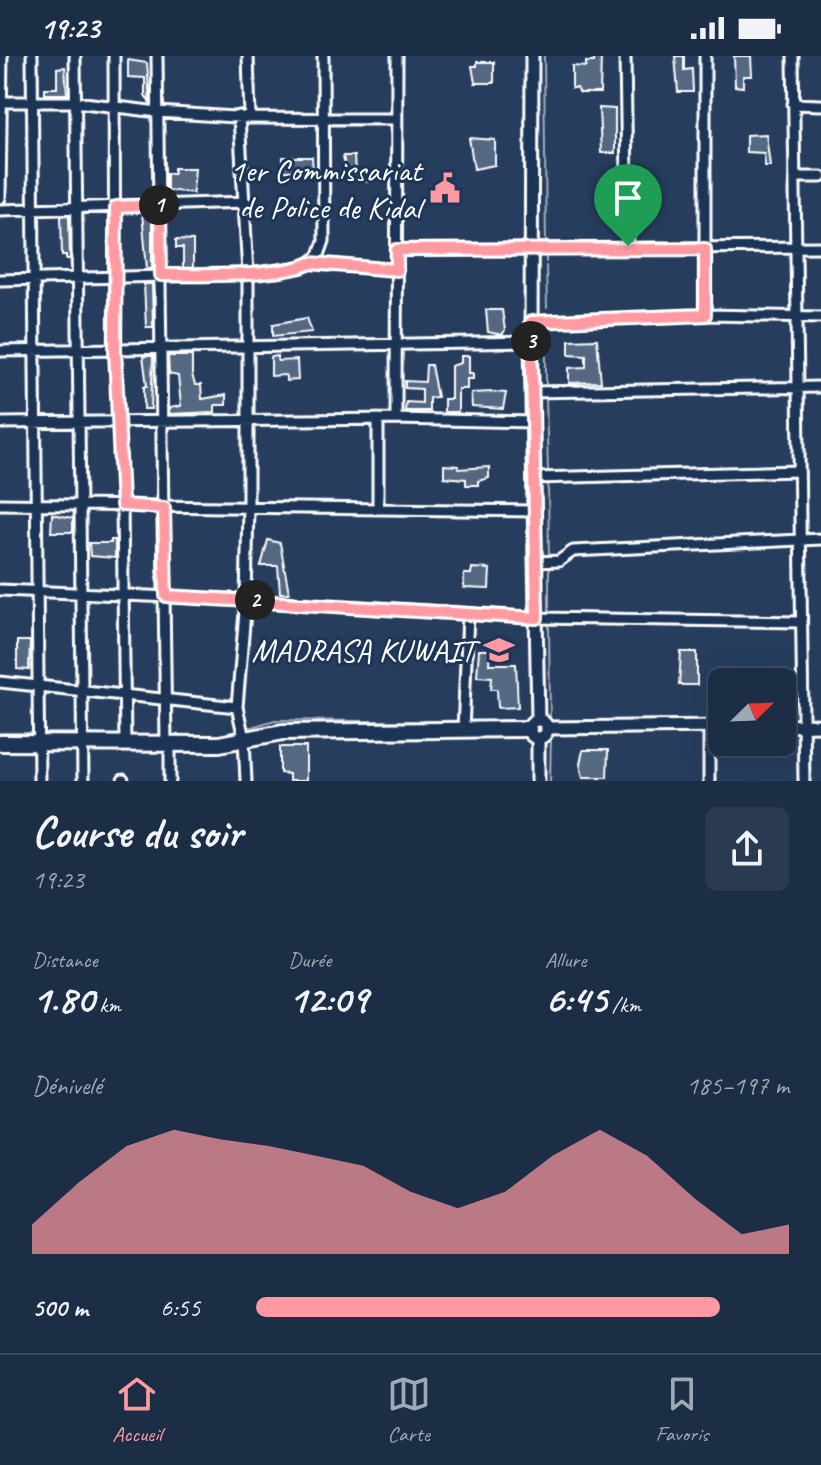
<!DOCTYPE html>
<html lang="fr">
<meta charset="utf-8">
<style>
:root{--surface:#1c2e46;--page:#293a51;--text:#f1f3f6;--muted:#a0a8b3;--line:#3a4a5f;--accent:#ff9aa2}
body{margin:0;font-family:Caveat,sans-serif;background:var(--page);color:var(--text);height:100vh;display:flex;flex-direction:column;font-size:30px;white-space:nowrap}
*{box-sizing:border-box;margin:0}
p{font-size:26px;color:var(--muted)}
.icon{flex:none;width:44px;height:44px;fill:none;stroke:currentColor;stroke-width:2;stroke-linecap:round;stroke-linejoin:round}
.map{position:relative;height:725px;overflow:hidden}
.panel{display:flex;flex-direction:column;background:var(--surface);flex:1}
.panel>*{flex:none}
.needle{width:52px;rotate:67deg}
.controls{position:absolute;left:708px;top:612px;display:grid;gap:16px}
.controls a{display:grid;place-items:center;width:88px;height:88px;border-radius:12px;background:var(--surface);box-shadow:0 8px 32px #0002,0 0 0 2px var(--line);font-size:40px}
.pin{position:absolute;display:grid;place-items:center;width:68px;height:68px;color:#fff;margin:-82px -34px;border-radius:50% 50% 50% 0;rotate:-45deg;box-shadow:0 0 8px #0007}
.pin .icon{rotate:45deg}
.km{position:absolute;width:40px;height:40px;margin:-20px;border-radius:50%;background:#222;color:#fff;font-size:22px;line-height:40px;text-align:center}
.round{display:grid;place-items:center;flex:none;width:84px;height:84px;border-radius:12px;background:var(--page)}
.summary{display:flex;align-items:center;justify-content:space-between;height:136px;padding:0 32px}
h1{font-size:44px;font-weight:800;line-height:60px}
.figures{display:grid;grid-template-columns:repeat(3,1fr);gap:12px;height:136px;padding:8px 32px}
.figures div{display:grid;align-content:center}
.figures b{font-size:40px;font-weight:800}
.figures small{font-size:22px;font-weight:400}
.figures p{font-size:22px}
.chart{height:224px;padding:16px 32px}
.chart p{display:flex;justify-content:space-between}
.chart svg{width:100%;height:144px;margin-top:8px;fill:var(--accent);opacity:.7}
ul{padding:0 32px;list-style:none;font-size:26px}
li{display:grid;grid-template-columns:128px 96px 1fr;align-items:center;height:60px}
li i{height:20px;border-radius:10px;background:var(--accent)}
.status{display:flex;justify-content:space-between;align-items:center;height:56px;padding:0 40px;background:var(--surface);direction:ltr}
.status svg{height:22px;fill:currentColor}
.tab-bar{display:flex;justify-content:space-around;align-items:center;height:112px;border-top:2px solid var(--line);background:var(--surface);font-size:22px;color:var(--muted)}
.tab-bar a{display:grid;justify-items:center;gap:4px}
.tab-bar .active{color:var(--accent)}
.map>svg:first-child{display:block}
.lines{fill:none;stroke-linecap:round;stroke-linejoin:round}
.stream{stroke:#a4aebb;stroke-width:2}
.building{fill:#556781;stroke:#fff;stroke-width:2}
.minor-casing{stroke:#fff;stroke-width:15}
.tertiary-casing{stroke:#fff;stroke-width:17}
.primary-casing{stroke:#fff;stroke-width:20}
.minor{stroke:#1d3557;stroke-width:9}
.tertiary{stroke:#1d3557;stroke-width:11}
.primary{stroke:#1d3557;stroke-width:14}
.route-casing{stroke:#fff;stroke-width:16}
.route{stroke:#ff9aa2;stroke-width:10}
.labels{text-anchor:middle;dominant-baseline:central;stroke-width:6;stroke-linejoin:round;paint-order:stroke}
.poi-label{font-size:32px;fill:#fff;stroke:#1d3557;text-anchor:end}
</style>
<div class="status"><b>19:23</b><svg viewBox="0 0 49 12"><path d="M0 12V9h3v3zM5 12V6h3v6zM10 12V3h3v9zM15 12V0h3v12zM26 1h20v11H26zM47 4h2v5h-2z"/></svg></div>
<div class="map">
<svg width="821" height="725" viewBox="0 0 821 725">
<rect width="100%" height="100%" fill="#263d5e"/>
<filter id="ink" filterUnits="userSpaceOnUse"><feTurbulence type="fractalNoise" baseFrequency=".0125" numOctaves="2"/><feDisplacementMap in="SourceGraphic" scale="16" xChannelSelector="R" yChannelSelector="G"/><feConvolveMatrix kernelMatrix="1 2 1 2 8 2 1 2 1" color-interpolation-filters="sRGB"/></filter>
<g filter="url(#ink)">
<g class="lines">
<path class="stream" d="M544,0L546,191
M546,197V206
M546,210L547,252
M546,332V271
M546,341L548,415
M548,426L549,503
M549,510V556
M549,566L550,662
M468,666L518,664
M248,672L275,664L458,666
M0,677H34
M48,677H79
M88,678L122,680
M131,680L141,681
M214,681L236,675
M550,725L551,681"/>
</g>
<path class="building" d="M594,0H601L600,37H580L577,32H572V10L586,11V6H594Z
M675,0H684V14L692,13L693,36H678Z
M734,0H751L752,20H743V31L735,30Z
M128,4L147,7L150,47L145,39V22L128,21Z
M477,6H494V27H475L472,10H477Z
M65,11L67,38H45V32H57V12Z
M599,52L615,53V97H601Z
M766,78L770,110H765L764,97L746,96V79Z
M469,82L495,84V109L474,113Z
M343,100H354L355,117H368V126L347,120Z
M283,101H312L313,115H283Z
M174,112H195L193,137L167,134V117H174Z
M142,157H152V213H147Z
M69,159L70,203H66V199H62L61,160Z
M176,184L193,185V212H183V192H176Z
M144,228H152L153,271H146Z
M486,254H502L505,274L502,279L488,276Z
M307,262L312,276L273,280V268Z
M597,283L601,326L569,327V312L586,311V299L569,298V284Z
M143,300H153L151,353H144V330H147Z
M168,300H192V319L195,329H201L202,343L226,339V349H215V356L169,358V352L181,350L178,320L169,318Z
M278,300V305L297,304L298,324L286,325V319L271,320V301Z
M461,300H469V317H473V323H467V333H458V356H444V343H451V310L461,307Z
M426,309H431L437,341L429,342V355H405L406,346L422,347V333L405,332V325L425,326Z
M494,336L506,337L503,353L472,351L471,337Z
M444,409L458,410V413L489,411V422L478,425V429H466V423L444,421Z
M52,458L73,462V476H51Z
M111,484H115V502L90,500L89,487H111Z
M268,484L280,487L289,537H280L278,510H261Z
M472,512L490,513L489,533L464,532V518H471Z
M17,585H30L29,614L17,613Z
M479,594H490L489,608H516L518,651L498,652L497,633H491L492,621L477,620Z
M681,596H697V629H679Z
M280,691H306V725H289V718L280,717Z
M583,694H608L607,721H583L580,708Z"/>
<g class="lines">
<g class="minor-casing">
<path id="minor" d="M32,0L39,725
M75,0L83,725
M114,0L115,293L122,449L125,687
M157,0L166,688
M248,0L250,62
M625,0L628,190
M793,0L804,725
M0,46H76L158,56L250,62L396,63
M793,48L821,49
M239,60L248,218V450L246,544L237,651L244,682L246,725
M795,121H821
M0,142L2,0
M0,154L246,146
M397,194L821,191
M311,207L319,199L324,185L323,0
M0,224L248,218L301,211L311,207L397,214
M705,259V0
M531,266L705,259L821,261
M0,295L531,286
M533,336L821,331
M378,363V451
M396,363L397,0
M0,367L396,363L533,366
M535,422L799,415
M0,448L534,455
M536,506L559,505L573,495L821,483
M0,534L246,544L537,562L799,566
M0,626L237,651
M709,670V725
M463,675L468,559
M170,688V725
M123,724V725"/>
</g>
<g class="tertiary-casing">
<path id="tertiary" d="M532,0L531,286L538,664
M529 673a9 9 0 1 1 18 0a9 9 0 1 1-18 0Z
M782,670L821,669
M547,672L722,670
M538,725V682"/>
</g>
<g class="primary-casing">
<path id="primary" d="M0,687L219,688L283,676L529,673"/>
</g>
<use href="#minor" class="minor"/>
<use href="#tertiary" class="tertiary"/>
<use href="#primary" class="primary"/>
</g>
</g>
<g class="lines" filter="url(#ink)">
<g class="route-casing">
<path id="route" d="M160,149L161,219C199,219 279,222 311,207L397,214V194L705,193V259L531,266L537,562L166,540L164,452L122,449L115,293L116,151Z"/>
</g>
<use href="#route" class="route"/>
</g>
<defs>
<g id="civic-bare" transform="scale(2.4)"><path d="M-.6-6.5H3V-4.5H.6V-3L4-1V1h2V6H-6V1h2V-1L-.6-3ZM-1.2 2.5V6h2.4V2.5Z" fill="#ff9aa2" stroke="#1d3557" stroke-width="2.5" paint-order="stroke"/></g>
<g id="school-bare" transform="scale(2.4)"><path d="M0-5L7-2L0 1L-7-2ZM-4 1L0 2.5L4 1V4Q0 6-4 4Z" fill="#ff9aa2" stroke="#1d3557" stroke-width="2.5" paint-order="stroke"/></g>
</defs>
<g fill-rule="evenodd">
<use href="#civic-bare" x="445" y="132"/>
<use href="#school-bare" x="499" y="594"/>
</g>
<g class="labels">
<g class="poi-label">
<text x="421" y="114">1er Commissariat<tspan x="421" dy="37">de Police de Kidal</tspan></text>
<text x="475" y="594">MADRASA KUWAIT</text>
</g>
</g>
</svg>
<div class="controls">
<a><svg class="needle" viewBox="-14 -14 28 28"><path d="M0-13l5 13h-10z" fill="#e53935"/><path d="M0 13l5-13h-10z" fill="#a0a8b3"/></svg></a>
</div>
<div class="pin" style="left:628px;top:190px;background:#1e9e55"><svg class="icon" aria-label="arrive" viewBox="0 0 24 24"><path d="M6 21V4h12l-3 4 3 4H6"/></svg></div>
<b class="km" style="left:159px;top:149px">1</b>
<b class="km" style="left:255px;top:544px">2</b>
<b class="km" style="left:531px;top:285px">3</b>
</div>
<section class="panel">
<div class="summary"><div><h1>Course du soir</h1><p>19:23</p></div><a class="round"><svg class="icon" aria-label="share" viewBox="0 0 24 24"><path d="M12 15V3M7 8l5-5 5 5M5 13v7h14v-7"/></svg></a></div>
<div class="figures">
<div><p>Distance</p><b>1.80<small> km</small></b></div>
<div><p>Durée</p><b>12:09</b></div>
<div><p>Allure</p><b>6:45<small> /km</small></b></div>
</div>
<div class="chart"><p><span>Dénivelé</span>185–197 m</p>
<svg viewBox="0 0 160 44" preserveAspectRatio="none"><path d="M0 44V35L10 22L20 11L30 6L40 9L50 11L60 14L70 17L80 25L90 30L100 25L110 14L120 6L130 14L140 27L150 38L160 35V44z"/></svg>
</div>
<ul>
<li><b>500 m</b>6:55<i style="width:87%"></i></li>
</ul>
</section>
<nav class="tab-bar">
<a class="active"><svg class="icon" aria-label="home" viewBox="0 0 24 24"><path d="M3 11l9-7 9 7M6 9v11h12V9"/></svg>Accueil</a>
<a><svg class="icon" aria-label="map" viewBox="0 0 24 24"><path d="M3 6l6-2 6 2 6-2v14l-6 2-6-2-6 2zM9 4v14M15 6v14"/></svg>Carte</a>
<a><svg class="icon" aria-label="saved" viewBox="0 0 24 24"><path d="M7 4h10v16l-5-4-5 4z"/></svg>Favoris</a>
</nav>
